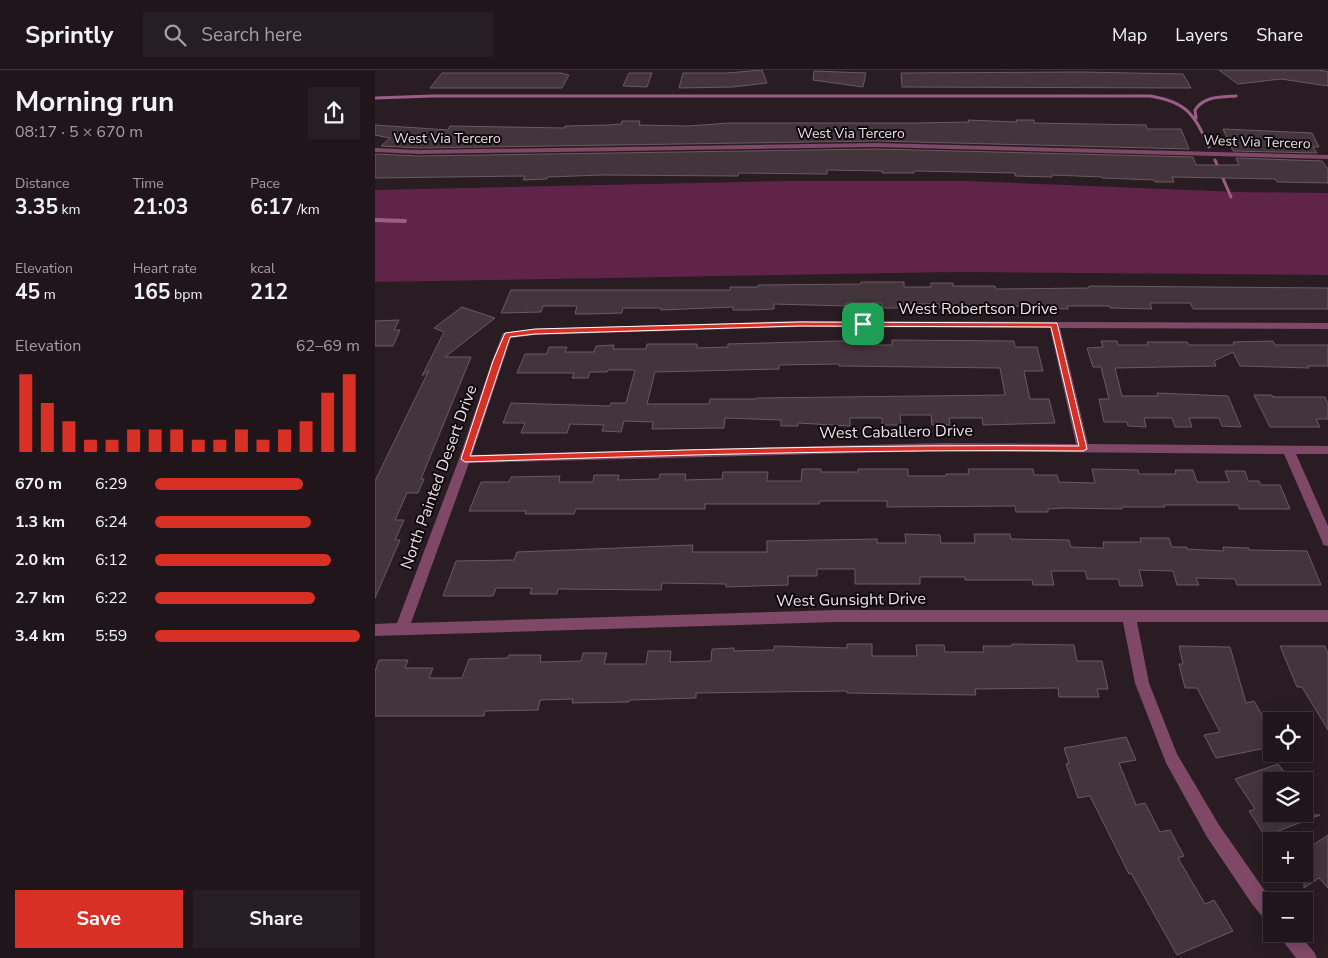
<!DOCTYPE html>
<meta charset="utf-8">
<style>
:root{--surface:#1f151a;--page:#271e23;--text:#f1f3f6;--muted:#a19fa2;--line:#3c3439;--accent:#d93025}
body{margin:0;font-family:"Nunito Sans",sans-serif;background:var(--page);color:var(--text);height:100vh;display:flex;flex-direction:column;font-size:19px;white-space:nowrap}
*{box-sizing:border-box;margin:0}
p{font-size:16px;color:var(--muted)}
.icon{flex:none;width:28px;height:28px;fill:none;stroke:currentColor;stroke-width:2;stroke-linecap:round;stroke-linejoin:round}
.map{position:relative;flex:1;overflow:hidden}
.side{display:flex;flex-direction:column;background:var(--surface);width:375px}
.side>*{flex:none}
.tools{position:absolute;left:888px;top:642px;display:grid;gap:10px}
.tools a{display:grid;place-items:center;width:50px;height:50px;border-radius:0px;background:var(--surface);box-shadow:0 2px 12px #0003,0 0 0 1px var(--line);font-size:25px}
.pin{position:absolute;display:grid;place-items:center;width:42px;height:42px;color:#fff;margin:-21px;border-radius:10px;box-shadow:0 2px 8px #0006}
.round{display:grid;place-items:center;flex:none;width:52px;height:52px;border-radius:0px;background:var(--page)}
.overview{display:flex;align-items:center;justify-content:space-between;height:85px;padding:0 15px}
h1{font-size:28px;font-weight:700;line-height:38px}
.figures{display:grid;grid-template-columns:repeat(3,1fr);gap:8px;height:85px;padding:5px 15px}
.figures div{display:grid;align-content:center}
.figures b{font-size:21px;font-weight:700}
.figures small{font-size:14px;font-weight:400}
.figures p{font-size:14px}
.chart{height:140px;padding:10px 15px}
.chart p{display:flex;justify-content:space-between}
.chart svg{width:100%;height:90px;margin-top:5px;stroke:var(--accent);stroke-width:6}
.action{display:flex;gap:10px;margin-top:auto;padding:10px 15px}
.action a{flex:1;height:58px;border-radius:0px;background:var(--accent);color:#fff;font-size:20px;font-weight:700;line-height:58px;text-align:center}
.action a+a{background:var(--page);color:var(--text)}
ul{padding:0 15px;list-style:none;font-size:16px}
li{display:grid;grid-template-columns:80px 60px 1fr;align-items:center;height:38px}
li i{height:12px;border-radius:6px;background:var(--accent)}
header{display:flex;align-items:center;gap:30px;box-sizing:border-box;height:70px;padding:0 25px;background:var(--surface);border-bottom:1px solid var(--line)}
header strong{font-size:24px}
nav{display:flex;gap:28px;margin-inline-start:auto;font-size:18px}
.search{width:350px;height:45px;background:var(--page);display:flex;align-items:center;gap:12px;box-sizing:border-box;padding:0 18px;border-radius:0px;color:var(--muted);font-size:19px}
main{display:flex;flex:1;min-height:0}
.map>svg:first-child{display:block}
.green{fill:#5f2448}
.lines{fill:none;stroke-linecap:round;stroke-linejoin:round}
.stream-far1{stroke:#9b5e84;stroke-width:3}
.stream{stroke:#9b5e84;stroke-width:4}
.building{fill:#44353d;stroke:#6a5a62;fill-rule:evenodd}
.minor{fill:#7e4866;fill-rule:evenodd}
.route{fill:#d93025;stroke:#fff;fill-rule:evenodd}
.labels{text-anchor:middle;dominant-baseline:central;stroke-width:4;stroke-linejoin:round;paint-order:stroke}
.far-street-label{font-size:14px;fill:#ebe1e6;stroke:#0e080b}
.street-label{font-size:16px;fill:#ebe1e6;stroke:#0e080b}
</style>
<header>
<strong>Sprintly</strong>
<div class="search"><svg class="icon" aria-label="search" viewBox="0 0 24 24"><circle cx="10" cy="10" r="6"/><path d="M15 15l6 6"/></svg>Search here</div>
<nav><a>Map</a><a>Layers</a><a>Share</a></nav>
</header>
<main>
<section class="side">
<div class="overview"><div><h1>Morning run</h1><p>08:17 · 5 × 670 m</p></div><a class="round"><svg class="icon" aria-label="share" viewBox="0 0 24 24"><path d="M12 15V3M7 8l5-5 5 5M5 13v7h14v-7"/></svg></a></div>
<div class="figures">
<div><p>Distance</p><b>3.35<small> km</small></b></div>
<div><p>Time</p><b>21:03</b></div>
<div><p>Pace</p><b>6:17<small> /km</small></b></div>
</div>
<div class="figures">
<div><p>Elevation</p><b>45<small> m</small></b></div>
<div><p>Heart rate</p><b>165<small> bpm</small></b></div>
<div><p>kcal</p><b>212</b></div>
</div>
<div class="chart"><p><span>Elevation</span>62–69 m</p>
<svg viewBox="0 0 160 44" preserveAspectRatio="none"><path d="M5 44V6M15 44V20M25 44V29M35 44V38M45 44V38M55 44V33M65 44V33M75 44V33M85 44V38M95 44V38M105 44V33M115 44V38M125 44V33M135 44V29M145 44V15M155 44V6"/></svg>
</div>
<ul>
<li><b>670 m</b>6:29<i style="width:72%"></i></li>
<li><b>1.3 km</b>6:24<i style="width:76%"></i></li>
<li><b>2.0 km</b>6:12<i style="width:86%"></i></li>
<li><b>2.7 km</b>6:22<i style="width:78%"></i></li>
<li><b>3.4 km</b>5:59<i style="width:100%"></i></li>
</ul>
<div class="action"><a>Save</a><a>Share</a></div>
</section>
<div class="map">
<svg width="953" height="888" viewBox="0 0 953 888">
<rect width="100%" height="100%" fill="#291c23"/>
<path class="green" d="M414,111H591L863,122L953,123V205L580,202L0,212V120Z"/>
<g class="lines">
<path class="stream-far1" d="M0,28L58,26H775C812,32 819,44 834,77
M821,48L820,40C829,26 845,27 861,26
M840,90L856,127
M0,150L15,151"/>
<path class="stream" d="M0,150L30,151"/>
</g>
<path class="building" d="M387,0L392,13L358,17L304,18L308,3H352Z
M844,0H944L953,2V16L906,9L863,14Z
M439,1L491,3L488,17L438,10Z
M706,2L808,4L816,18L527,17L526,3Z
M67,3H186L194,5L187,18H55Z
M254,3H277L272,17L248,16Z
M593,50L642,52L641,50H659V53L771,55L772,59H806L814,79L501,71L44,78L6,76L15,68L0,65V55L73,60L75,56L190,58V56L234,55L246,54L247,51H265L264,55L313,56L355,53H541L594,52Z
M848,59L937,63L944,77H938L942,83L858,81Z
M501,79L818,87L821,95H864L861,88L947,91L953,99V113L902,112L900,109L797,107L799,112H780L779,110L727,108V107L677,105V107L640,106V103L539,101V103H507V101L452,100V104L364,103L363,106L228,105L173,107L172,109L148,110L150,106L0,108V84L44,86Z
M486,212H529V217H556V213H578V216H620L621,219L714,218V216L953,218V239H818L815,233H775L777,239L735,238V236H692L693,239L654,238V236L564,238V234H531V238H507V233H471V236L399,234V239L375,240H358V237L286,240V238H248L247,243L215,244H200L202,236H168L166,242L126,243L136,220H355V217H383V215L486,214Z
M87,237L120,248L70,287H96L46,409H49L43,423H32L20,450H29L20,470H25L0,528V411L54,300L47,306L69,262L59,258Z
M24,250L19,260H25L18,276H0V251Z
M517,270L639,271L640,277H662L668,301H649L655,329H674L680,353L608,355L607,348H574L575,355H557L556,345H525L526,355H507V348H475V356L423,353V356H406V350L350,348L349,358L277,359L278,352L249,351L246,362L227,361L229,355L195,354L192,363H146L150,353H128L136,333L235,336L236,333H251L260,300H233L232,302H215L213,308H197L199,303H142L150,284H172L174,277H192L190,282H219L221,276L239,275L238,279H271L272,274H322V278L353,277V274L464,271H485V275H517ZM464,294V296L625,298L630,325L382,328L381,329H335L334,334H272L280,302L404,299V295Z
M726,271H742L743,275H773L772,272H812L814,275H859L858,272L898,271L900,275H953V296H933L934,298L865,296L858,282L839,291L841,296L740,298L747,326H783L782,323L853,326L866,357L847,356L844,348H814L817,357H800L797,348H769L771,357L753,356L752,352H729L724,329H734L726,297H718L712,278L728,277Z
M879,325H897L898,327H950L953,334V349H941L945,357H895Z
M427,399H446V402H483V399H533V406H571V404H594L593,399H658L659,405H682L684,412L720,413L717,399L763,400L764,404H801L800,400H818L822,412H854L850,401H870L873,411H884L886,415H905L915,439H864L863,435H789L790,437H747V439L689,438L673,439V442H641L640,436L512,437V431H445L444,434H330V439H201L199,444H150L151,441H94L106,412H134L136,407L185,406L184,412H218L219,405H244L243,410L284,409L285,404H311L310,410L347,409L348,402H393L392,411H426Z
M530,464L565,465L566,473H600L599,464H635L636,469L694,470L696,477L729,478L728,472H766L765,468H794L797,477H812V479L849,481L848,477L874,478V480L932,481L946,515H862L860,509L821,508L824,515H802L798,501L764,500L768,516H745L743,509H712L710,501H676L679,515H658L657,510H590V507H545V514H480V499H442V506H413V515L351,517V514L287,513L286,520L183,519L182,524H155L157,518H121L118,526H68L81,491L139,490L142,482L318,475L317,482H392V471L502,469V473H531Z
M472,574H497V586H542L541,575H569L570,582H609L608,576H637V574L699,575L702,591H727L733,619H722L724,627H684L683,618L600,619L601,625L472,623V621L321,623V628L255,630L254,632L197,633L198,629L165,630L163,640L110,641L109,646H0V601L4,590H33L30,598H58L54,608H87L94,589L133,588L134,585H166L165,592L206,591L208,583H232L229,594H271L273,581H296L295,592L336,591L337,579L359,578V581L399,580V576L472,578Z
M804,576L855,577L871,633L879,631L896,661V677L841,688L829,665L845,662L822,618H810L804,594H808Z
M905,576H950L953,584V660L927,617H922Z
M751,667L761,690L744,693L761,735L770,733L785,762L795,760L809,786L803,788L830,834L839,830L858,861L802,885L756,803L754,804L715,726L703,728L691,694L694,693L689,678Z
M903,694L916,711H896V744L945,745L890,766L874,741L880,739L860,709Z
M953,765V818L944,808L929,818V781Z"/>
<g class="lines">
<path class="minor" d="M501,73L953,85V89L501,77L44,84L0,82V78L44,80Z
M424,251L953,253V259L685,258L713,374L953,376V384H921L953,456V476L948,475L947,471L909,384L568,381L94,393L36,553L461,540H953V552H762L774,613L802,684L844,755L897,831L896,853L890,850L877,834L832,767L791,693L760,613L748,552H461L0,566V554L22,553L84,389L117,291L128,263L160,259ZM424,257L675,258L701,374L568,373L97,385L136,268L160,265Z
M904,864H924L939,882L942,888H921L907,870Z"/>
</g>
<path class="route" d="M424,252L682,253L712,379L708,381C502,379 296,385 90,392L86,389L118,291L130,263L160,259ZM424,256L676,257L704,376C501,374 298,380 95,386L135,267L160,264Z"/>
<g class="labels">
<g class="far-street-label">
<text x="476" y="63">West Via Tercero</text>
<text x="72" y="68">West Via Tercero</text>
<text transform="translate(882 72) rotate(2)">West Via Tercero</text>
</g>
<g class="street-label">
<text x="603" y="239">West Robertson Drive</text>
<text transform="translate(521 362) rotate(-1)">West Caballero Drive</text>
<text transform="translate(64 407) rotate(-70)">North Painted Desert Drive</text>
<text transform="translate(476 530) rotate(-1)">West Gunsight Drive</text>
</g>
</g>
</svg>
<div class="tools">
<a><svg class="icon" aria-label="locate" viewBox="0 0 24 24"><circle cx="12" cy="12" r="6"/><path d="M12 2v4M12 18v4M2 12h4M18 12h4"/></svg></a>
<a><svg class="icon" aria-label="layers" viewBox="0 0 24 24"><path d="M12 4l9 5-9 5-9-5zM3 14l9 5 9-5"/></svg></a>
<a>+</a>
<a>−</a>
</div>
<div class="pin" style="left:488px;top:254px;background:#1e9e55"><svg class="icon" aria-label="arrive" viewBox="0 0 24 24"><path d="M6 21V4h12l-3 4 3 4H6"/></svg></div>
</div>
</main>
